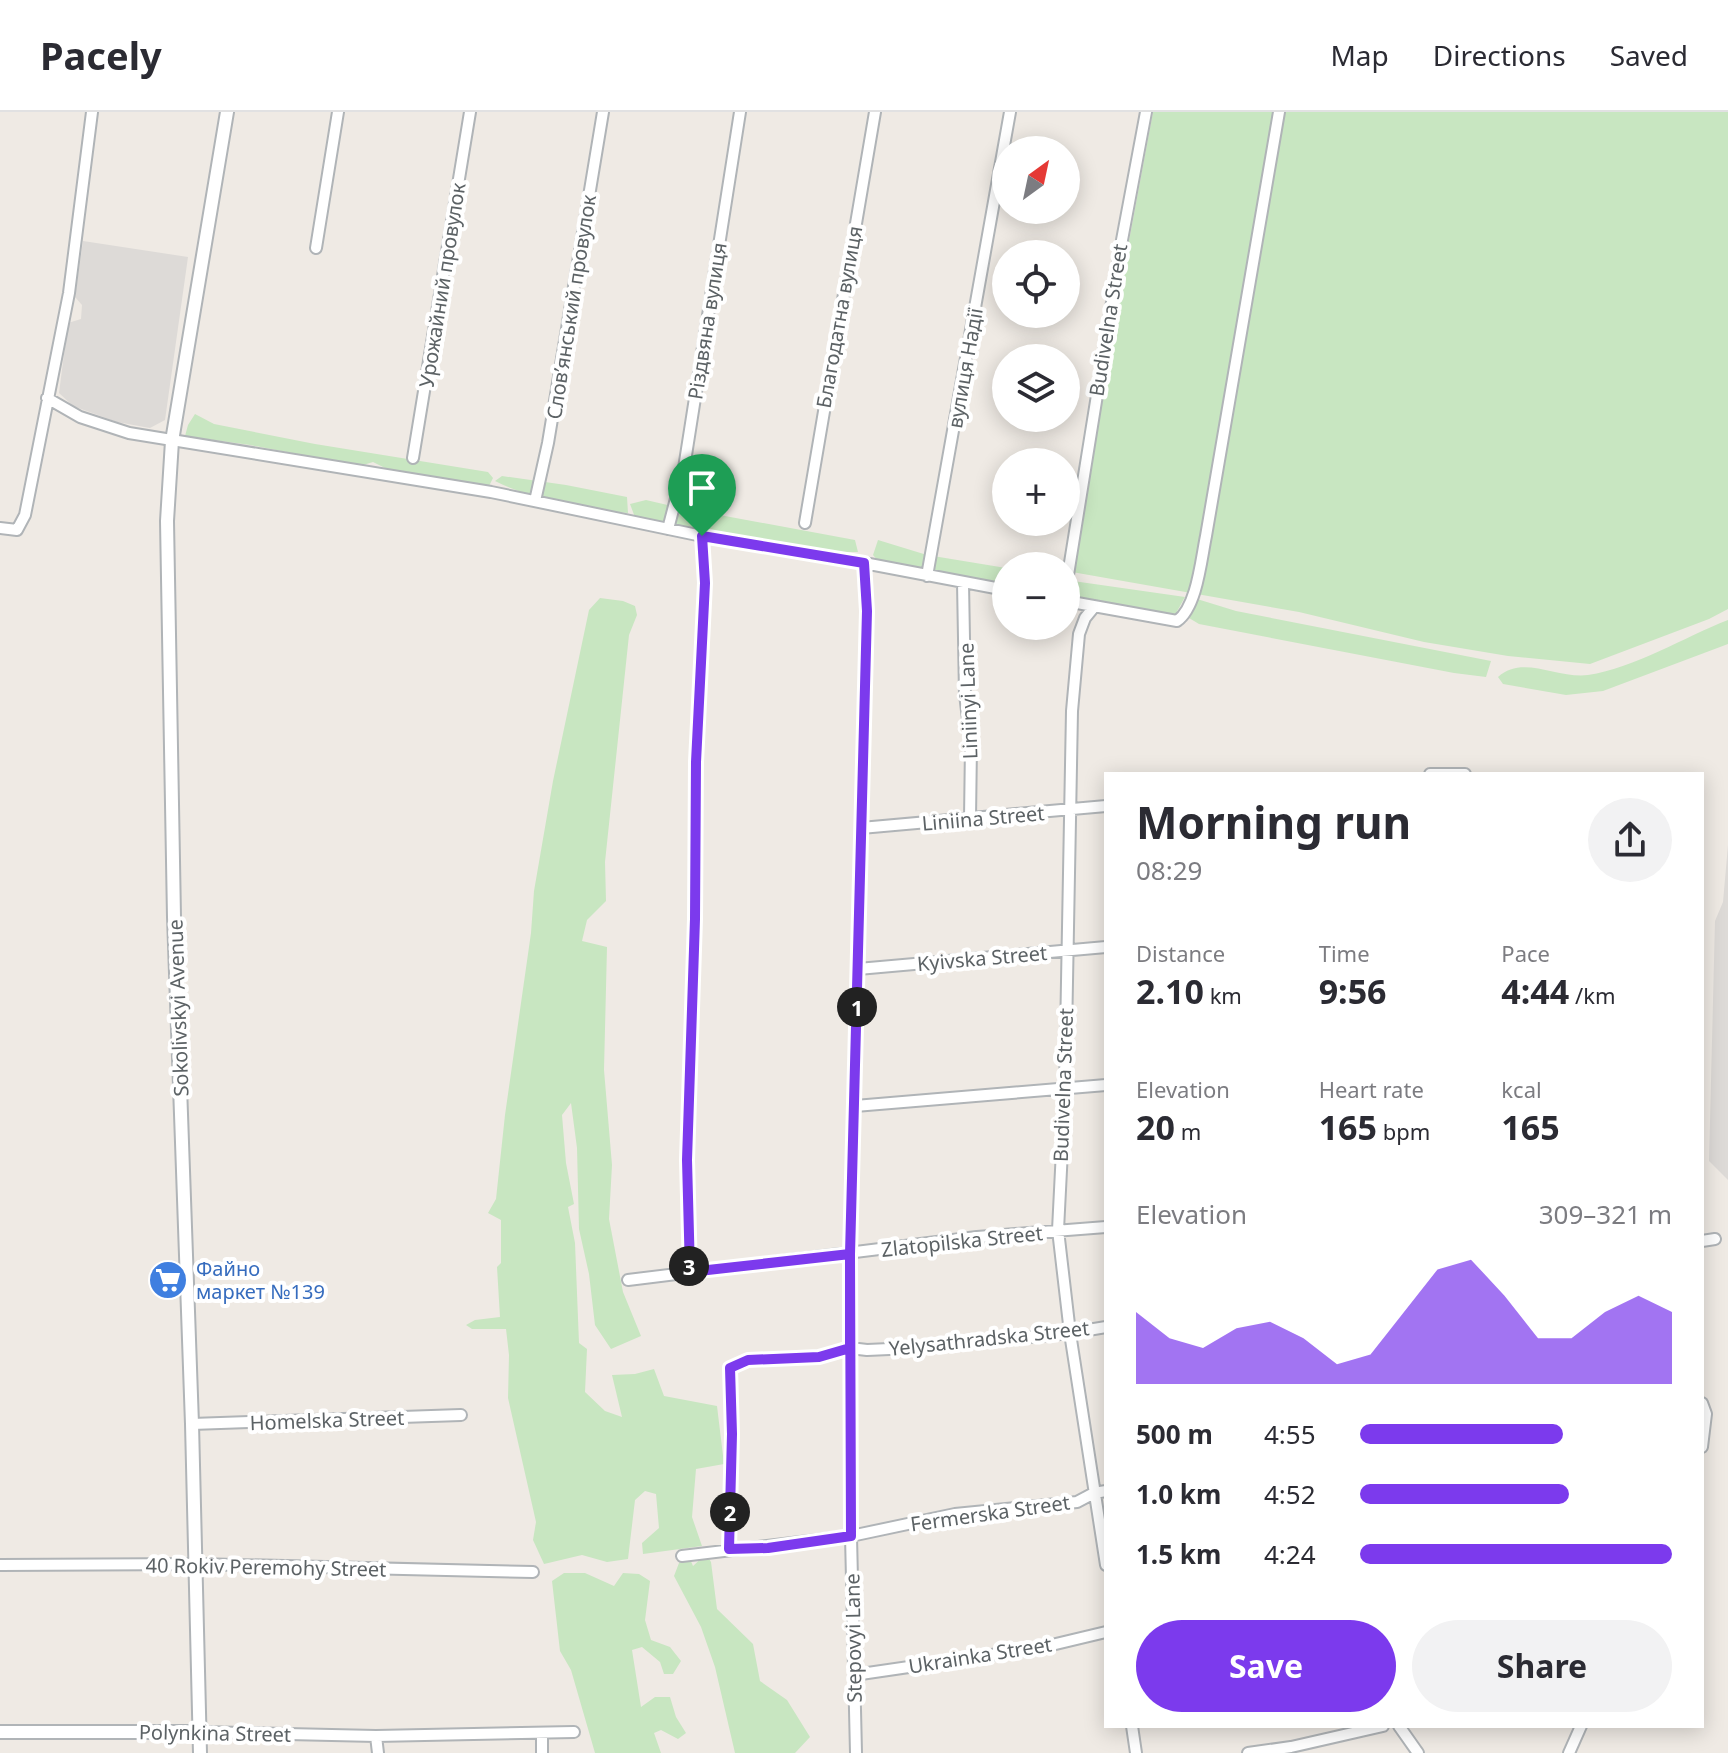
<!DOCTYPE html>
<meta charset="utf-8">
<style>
:root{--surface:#fff;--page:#f2f2f3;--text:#2b2b33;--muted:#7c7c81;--line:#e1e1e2;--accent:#7c3aed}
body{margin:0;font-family:"Noto Sans",sans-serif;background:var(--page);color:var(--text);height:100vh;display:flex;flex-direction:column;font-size:30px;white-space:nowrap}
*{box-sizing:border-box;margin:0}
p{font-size:26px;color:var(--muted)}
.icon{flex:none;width:44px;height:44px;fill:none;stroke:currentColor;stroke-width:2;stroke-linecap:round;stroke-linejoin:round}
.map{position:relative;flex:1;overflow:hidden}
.side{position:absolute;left:1104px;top:660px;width:600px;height:956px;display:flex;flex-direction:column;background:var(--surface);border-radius:0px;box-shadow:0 4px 20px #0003}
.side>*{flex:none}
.needle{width:52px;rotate:33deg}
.tools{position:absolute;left:992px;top:24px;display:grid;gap:16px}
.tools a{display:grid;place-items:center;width:88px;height:88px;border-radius:50%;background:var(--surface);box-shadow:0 4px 20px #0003;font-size:40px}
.pin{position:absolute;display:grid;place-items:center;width:68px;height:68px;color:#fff;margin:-82px -34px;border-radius:50% 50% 50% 0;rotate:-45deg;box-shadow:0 0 8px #0007}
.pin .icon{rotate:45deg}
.km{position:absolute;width:40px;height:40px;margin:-20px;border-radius:50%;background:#222;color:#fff;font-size:22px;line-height:40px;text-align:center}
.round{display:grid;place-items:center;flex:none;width:84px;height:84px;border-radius:42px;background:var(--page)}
.summary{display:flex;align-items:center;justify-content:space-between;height:136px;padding:0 32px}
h1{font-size:44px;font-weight:700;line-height:60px}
.stats{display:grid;grid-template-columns:repeat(3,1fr);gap:12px;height:136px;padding:8px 32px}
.stats div{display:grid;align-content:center}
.stats b{font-size:34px;font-weight:700}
.stats small{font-size:22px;font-weight:400}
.stats p{font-size:22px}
.chart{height:224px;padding:16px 32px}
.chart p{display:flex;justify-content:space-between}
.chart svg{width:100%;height:144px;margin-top:8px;fill:var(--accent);opacity:.7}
.button{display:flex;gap:16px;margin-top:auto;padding:16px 32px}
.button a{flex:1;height:92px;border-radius:48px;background:var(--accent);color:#fff;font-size:32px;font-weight:700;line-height:92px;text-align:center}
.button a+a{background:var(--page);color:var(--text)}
ul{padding:0 32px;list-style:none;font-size:26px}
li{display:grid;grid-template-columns:128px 96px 1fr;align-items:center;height:60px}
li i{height:20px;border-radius:10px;background:var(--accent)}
header{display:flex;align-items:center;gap:48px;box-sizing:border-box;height:112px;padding:0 40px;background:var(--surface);border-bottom:2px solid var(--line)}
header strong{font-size:38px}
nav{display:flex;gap:44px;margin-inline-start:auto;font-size:28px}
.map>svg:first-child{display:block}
.industrial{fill:#dddad7}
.green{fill:#c8e6c1}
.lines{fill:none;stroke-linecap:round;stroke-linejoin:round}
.minor-casing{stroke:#b0b4b7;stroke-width:14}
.tertiary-casing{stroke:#b0b4b7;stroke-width:16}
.minor{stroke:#fff;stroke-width:10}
.tertiary{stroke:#fff;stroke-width:12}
.route-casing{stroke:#fff;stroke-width:16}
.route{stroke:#7c3aed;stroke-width:10}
.labels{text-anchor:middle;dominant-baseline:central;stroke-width:8;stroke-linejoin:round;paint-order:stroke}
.street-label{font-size:20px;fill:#5c6265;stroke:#fff}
.shop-label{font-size:20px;fill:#366cbe;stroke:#fff;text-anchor:start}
</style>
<header>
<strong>Pacely</strong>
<nav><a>Map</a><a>Directions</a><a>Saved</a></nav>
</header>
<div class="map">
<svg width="1728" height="1641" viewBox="0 0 1728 1641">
<rect width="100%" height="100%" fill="#efeae4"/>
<path class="industrial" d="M83,129L188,145L165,308L150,316L117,310L73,294L59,281L68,211L81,207L82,193L75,185Z
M1728,733V1068L1709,1049L1715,809L1723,790Z"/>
<path class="green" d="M1153,0H1728V497L1709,507L1590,552L1508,544L1424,530L1299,500L1072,460L1109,236Z
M195,302L214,312L315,332L488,360L493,366L489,374L393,360L373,350L360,354L250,333L185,324L188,313Z
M502,364L566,373L627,385L628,401C587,398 532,388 495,369Z
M646,388L676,395L691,402L698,399L855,428L858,440H824L636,408L630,392Z
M878,428L927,443L1006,456V473L879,450L873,443Z
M1066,468L1185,485L1175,503H1160L1066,485Z
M600,486L623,489L635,494L637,503L629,523L605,750L606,789L587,808L582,829L607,835L604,958L612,1053L609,1107L623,1180L641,1224L611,1237L595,1213L589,1162L579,1117L577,1036L571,991L562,1003L566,1051L574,1092L568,1095L575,1131L579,1231L587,1237L585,1280L605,1299L622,1305L612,1263L635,1262L654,1257L664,1284L717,1294L724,1352L696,1357L692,1405L702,1434L643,1442L642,1431L659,1416L656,1382L645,1379L635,1388L628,1447L607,1450L582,1443L544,1452L533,1428L536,1410L508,1286L509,1243L506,1217H472L466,1213L475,1208L500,1205L497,1155L501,1151V1108L488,1101L496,1087L505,1003L531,821L534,779L553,669L589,498Z
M1197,487L1236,499L1491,549L1486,565L1454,561L1199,512L1189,506Z
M1728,508V532L1603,579L1566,583L1503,572L1498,565C1522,542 1558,567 1588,563C1635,556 1684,525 1728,508Z
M706,1442L711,1450L717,1497L753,1532L760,1569L787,1588L810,1625L795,1641H735L715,1555L701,1515L674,1464L679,1451L690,1447L693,1454Z
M564,1461H585L614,1474L623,1461L639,1462L650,1469L645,1508L651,1528L670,1535L681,1549L673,1562H664L660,1550L642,1535L632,1538L641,1595L655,1585H670L676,1605L686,1621L678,1627L661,1618L654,1621L661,1641H595L571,1558L560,1539L552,1469Z"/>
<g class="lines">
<g class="minor-casing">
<path id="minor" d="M316,136L338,0
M47,286L80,305L129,321L491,380L702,424L864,451L1006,478
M413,346L470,0
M535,389L548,331L603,0
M805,411L875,0
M0,416L17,418L25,403L69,181L92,0
M668,417L684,356L740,0
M1068,463L1122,128L1146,0
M927,464L1010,0
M963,471L965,582L971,633L970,707
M1066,489L1177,509C1197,495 1201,448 1206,424L1279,0
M1094,495L1085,506L1079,522L1072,599L1065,978L1058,1118L1070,1221L1106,1453
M1430,662H1465
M861,716L1106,694
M858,857L1106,835
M855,994L1106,973
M1702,1129L1715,1127
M690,1160L687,1048L695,807L696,650L705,471L702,424
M628,1168L977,1125L1106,1115
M1702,1291L1706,1302L1702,1335
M192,1312L461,1303
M729,1437L732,1322L730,1256L748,1248L819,1245L850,1236L867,1238L934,1235L1070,1221L1106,1215
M682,1444L851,1424L955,1402L1077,1390L1094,1381L1106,1379
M0,1453L196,1452L533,1460
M854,1563L1039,1536L1106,1520
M1132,1614L1136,1641
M1399,1614L1418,1641
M198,1620L376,1624L574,1620
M542,1621V1641
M376,1624L378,1641
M856,1641L851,1424L850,1142L867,499L864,451
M1248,1641L1291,1635L1383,1614
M1569,1641L1581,1614"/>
</g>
<g class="tertiary-casing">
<path id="tertiary" d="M0,1620H198
M200,1641L192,1312L174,805L167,409L172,329L227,0"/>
</g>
<use href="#minor" class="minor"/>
<use href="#tertiary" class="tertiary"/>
</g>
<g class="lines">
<g class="route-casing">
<path id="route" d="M702,424L864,451L867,499L850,1142V1236L819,1245L748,1248L730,1256L732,1322L729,1437L768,1436L851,1424L850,1142L690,1160L687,1048L695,807L696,650L705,471L702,424"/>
</g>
<use href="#route" class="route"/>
</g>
<defs>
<g id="supermarket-disc" transform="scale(2)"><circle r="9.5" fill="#3f7fe0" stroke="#fff"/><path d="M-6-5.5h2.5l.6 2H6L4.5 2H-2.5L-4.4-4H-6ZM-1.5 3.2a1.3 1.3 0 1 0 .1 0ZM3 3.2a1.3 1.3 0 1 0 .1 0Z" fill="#fff"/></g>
</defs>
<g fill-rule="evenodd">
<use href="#supermarket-disc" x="168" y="1168"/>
</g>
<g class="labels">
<g class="street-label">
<text transform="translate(442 173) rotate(-81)">Урожайний провулок</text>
<text transform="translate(571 195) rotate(-81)">Словʼянський провулок</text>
<text transform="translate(839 205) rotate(-80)">Благодатна вулиця</text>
<text transform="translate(1108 208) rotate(-81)">Budivelna Street</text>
<text transform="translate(707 209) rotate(-81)">Різдвяна вулиця</text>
<text transform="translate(965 256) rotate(-80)">вулиця Надії</text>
<text transform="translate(968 589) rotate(-92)">Liniinyi Lane</text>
<text transform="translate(983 706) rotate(-5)">Liniina Street</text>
<text transform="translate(982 846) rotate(-5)">Kyivska Street</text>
<text transform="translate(178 896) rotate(-92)">Sokolivskyi Avenue</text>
<text transform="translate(1063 973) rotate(-88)">Budivelna Street</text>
<text transform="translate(962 1129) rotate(-6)">Zlatopilska Street</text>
<text transform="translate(989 1226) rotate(-6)">Yelysathradska Street</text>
<text transform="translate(327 1308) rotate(-2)">Homelska Street</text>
<text transform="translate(990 1401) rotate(-8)">Fermerska Street</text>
<text transform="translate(266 1455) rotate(1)">40 Rokiv Peremohy Street</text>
<text transform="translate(853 1526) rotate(-91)">Stepovyi Lane</text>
<text transform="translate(980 1543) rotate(-9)">Ukrainka Street</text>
<text transform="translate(215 1621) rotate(1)">Polynkina Street</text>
</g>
<g class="shop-label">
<text x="196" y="1156">Файно<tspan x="196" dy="23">маркет №139</tspan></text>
</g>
</g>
</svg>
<div class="tools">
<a><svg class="needle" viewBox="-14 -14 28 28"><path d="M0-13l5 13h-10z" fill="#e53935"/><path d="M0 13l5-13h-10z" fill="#7c7c81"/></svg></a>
<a><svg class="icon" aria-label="locate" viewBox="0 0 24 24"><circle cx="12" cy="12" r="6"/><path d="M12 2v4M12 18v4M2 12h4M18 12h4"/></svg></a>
<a><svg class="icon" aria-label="layers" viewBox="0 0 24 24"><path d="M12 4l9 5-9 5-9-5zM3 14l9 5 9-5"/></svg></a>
<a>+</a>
<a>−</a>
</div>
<div class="pin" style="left:702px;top:424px;background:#1e9e55"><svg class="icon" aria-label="arrive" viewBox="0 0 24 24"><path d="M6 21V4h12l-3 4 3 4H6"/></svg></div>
<b class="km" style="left:857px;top:895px">1</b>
<b class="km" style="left:730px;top:1400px">2</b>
<b class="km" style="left:689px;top:1154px">3</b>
<section class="side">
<div class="summary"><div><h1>Morning run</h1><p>08:29</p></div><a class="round"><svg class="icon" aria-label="share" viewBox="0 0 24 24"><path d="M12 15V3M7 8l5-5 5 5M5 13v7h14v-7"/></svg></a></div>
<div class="stats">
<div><p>Distance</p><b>2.10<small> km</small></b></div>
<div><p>Time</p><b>9:56</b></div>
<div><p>Pace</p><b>4:44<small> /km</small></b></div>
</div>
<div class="stats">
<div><p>Elevation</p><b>20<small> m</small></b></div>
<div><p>Heart rate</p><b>165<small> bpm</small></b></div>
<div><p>kcal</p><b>165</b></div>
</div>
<div class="chart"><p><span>Elevation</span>309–321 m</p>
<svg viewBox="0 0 160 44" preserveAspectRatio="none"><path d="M0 44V22L10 30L20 33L30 27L40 25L50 30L60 38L70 35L80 22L90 9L100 6L110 17L120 30L130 30L140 22L150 17L160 22V44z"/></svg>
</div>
<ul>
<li><b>500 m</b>4:55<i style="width:65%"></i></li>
<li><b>1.0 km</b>4:52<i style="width:67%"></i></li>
<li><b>1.5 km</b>4:24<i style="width:100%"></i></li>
</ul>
<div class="button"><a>Save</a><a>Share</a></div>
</section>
</div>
